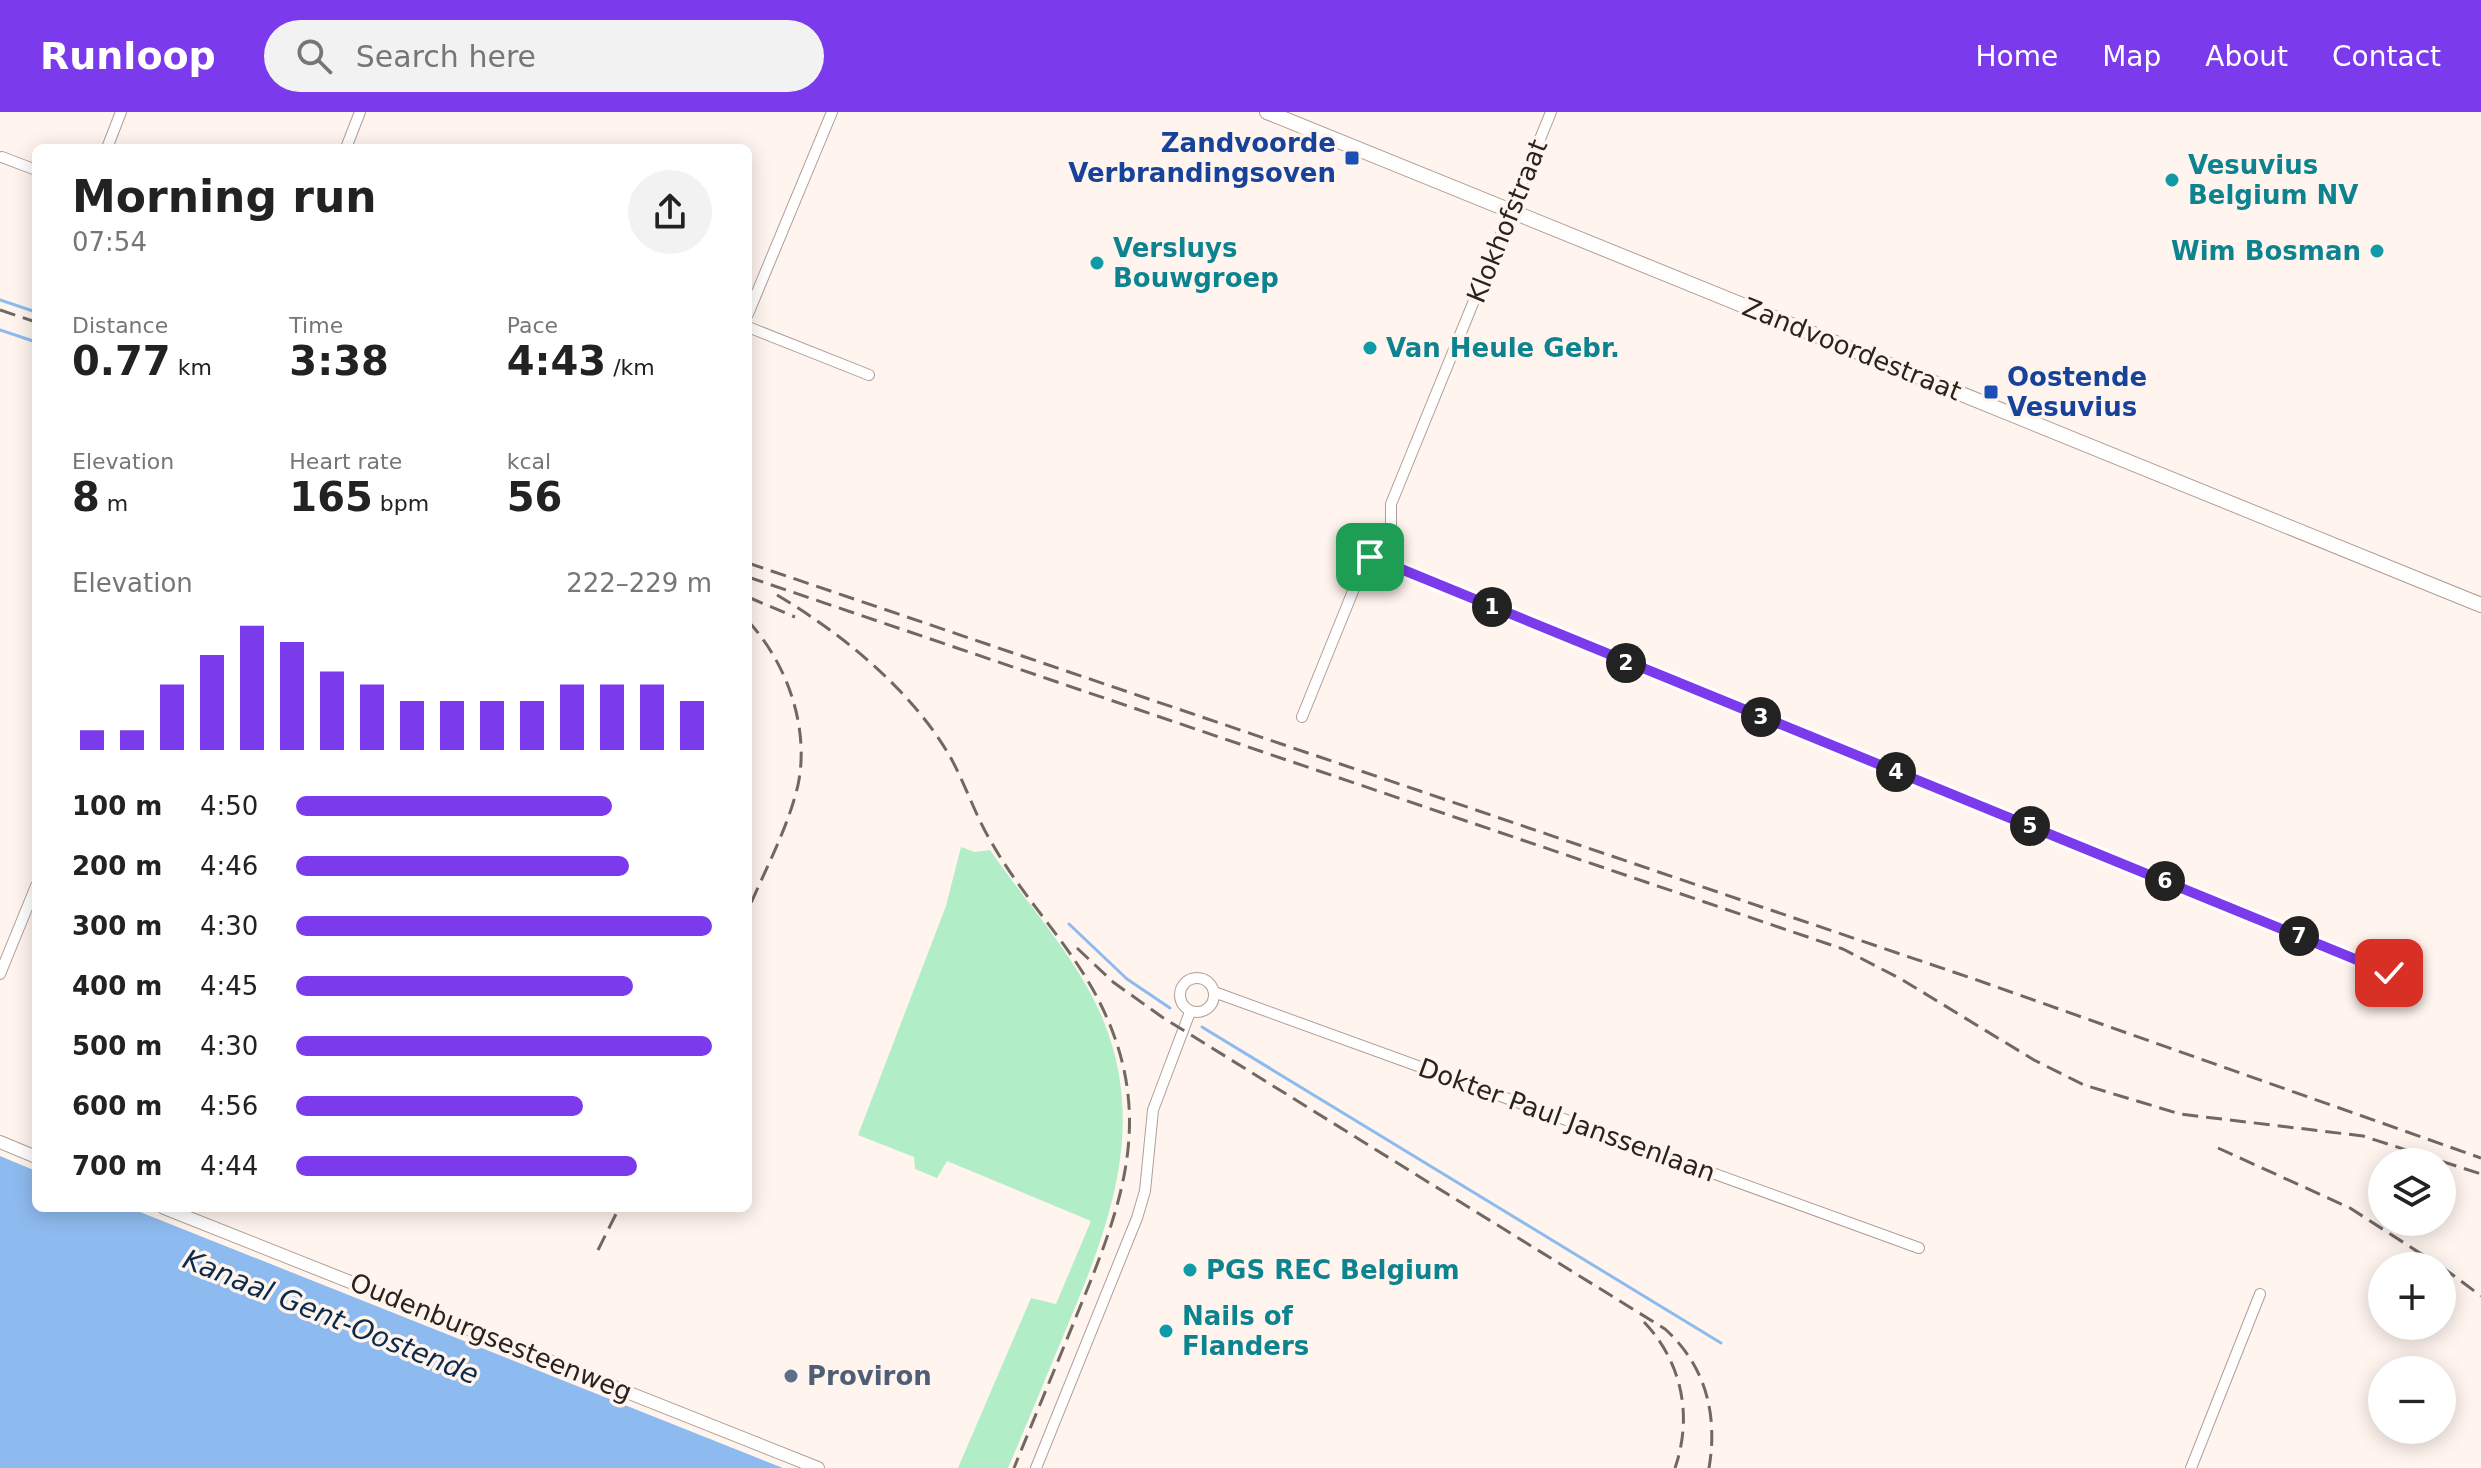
<!DOCTYPE html>
<meta charset="utf-8">
<style>
:root{--surface:#fff;--page:#f2f2f2;--text:#222;--muted:#767676;--accent:#7c3aed}
body{margin:0;font-family:"DejaVu Sans",sans-serif;background:var(--page);color:var(--text);height:100vh;display:flex;flex-direction:column;font-size:30px;white-space:nowrap}
*{box-sizing:border-box;margin:0}
p{font-size:26px;color:var(--muted)}
.icon{flex:none;width:44px;height:44px;fill:none;stroke:currentColor;stroke-width:2;stroke-linecap:round;stroke-linejoin:round}
.map{position:relative;flex:1;overflow:hidden}
.drawer{position:absolute;left:32px;top:32px;width:720px;height:1068px;display:flex;flex-direction:column;background:var(--surface);border-radius:12px;box-shadow:0 4px 20px #0003}
.drawer>*{flex:none}
.buttons{position:absolute;left:2368px;top:1036px;display:grid;gap:16px}
.buttons a{display:grid;place-items:center;width:88px;height:88px;border-radius:50%;background:var(--surface);box-shadow:0 4px 20px #0003;font-size:40px}
.pin{position:absolute;display:grid;place-items:center;width:68px;height:68px;color:#fff;margin:-34px;border-radius:16px;box-shadow:0 4px 12px #0006}
.km{position:absolute;width:40px;height:40px;margin:-20px;border-radius:50%;background:#222;color:#fff;font-size:22px;line-height:40px;text-align:center}
.round{display:grid;place-items:center;flex:none;width:84px;height:84px;border-radius:42px;background:var(--page)}
.overview{display:flex;align-items:center;justify-content:space-between;height:136px;padding:0 40px}
h1{font-size:44px;font-weight:800;line-height:60px}
.metrics{display:grid;grid-template-columns:repeat(3,1fr);gap:12px;height:136px;padding:8px 40px}
.metrics div{display:grid;align-content:center}
.metrics b{font-size:40px;font-weight:800}
.metrics small{font-size:22px;font-weight:400}
.metrics p{font-size:22px}
.chart{height:224px;padding:16px 40px}
.chart p{display:flex;justify-content:space-between}
.chart svg{width:100%;height:144px;margin-top:8px;stroke:var(--accent);stroke-width:6}
ul{padding:0 40px;list-style:none;font-size:26px}
li{display:grid;grid-template-columns:128px 96px 1fr;align-items:center;height:60px}
li i{height:20px;border-radius:10px;background:var(--accent)}
header{display:flex;align-items:center;gap:48px;box-sizing:border-box;height:112px;padding:0 40px;background:var(--accent);color:#fff}
header strong{font-size:38px}
nav{display:flex;gap:44px;margin-inline-start:auto;font-size:28px}
.search{width:560px;height:72px;background:var(--page);display:flex;align-items:center;gap:20px;box-sizing:border-box;padding:0 28px;border-radius:44px;color:var(--muted);font-size:30px}
.map>svg:first-child{display:block}
.green{fill:#b1eec7}
.water{fill:#8ebbef}
.lines{fill:none;stroke-linecap:round;stroke-linejoin:round}
.stream{stroke:#8ebbef;stroke-width:3}
.minor-casing{stroke:#b09f95;stroke-width:12}
.tertiary-casing{stroke:#b09f95;stroke-width:14}
.secondary-casing{stroke:#b09f95;stroke-width:16}
.minor{stroke:#fff;stroke-width:10}
.tertiary{stroke:#fff;stroke-width:12}
.secondary{stroke:#fff;stroke-width:14}
.rail{stroke:#706863;stroke-width:3;stroke-dasharray:16 8;stroke-linecap:butt}
.route-casing{stroke:#fff;stroke-width:16}
.route{stroke:#7c3aed;stroke-width:10}
.transit-dot{fill:#1a4fb4;stroke:#fff4ee;stroke-width:3}
.culture-dot{fill:#0f9aa8;stroke:#fff4ee;stroke-width:3}
.service-dot{fill:#5c6f8a;stroke:#fff4ee;stroke-width:3}
.labels{text-anchor:middle;dominant-baseline:central;stroke-width:7;stroke-linejoin:round;paint-order:stroke}
.transit-label{font-size:26px;font-weight:bold;fill:#164399;stroke:#fff4ee;text-anchor:end}
.culture-label{font-size:26px;font-weight:bold;fill:#0d838f;stroke:#fff4ee;text-anchor:start}
.street-label{font-size:26px;fill:#29231f;stroke:#fff4ee}
.service-label{font-size:26px;font-weight:bold;fill:#4e5e75;stroke:#fff4ee;text-anchor:start}
.water-label{font-size:28px;font-style:italic;fill:#0b2b4c;stroke:#fff4ee}
</style>
<header>
<strong>Runloop</strong>
<div class="search"><svg class="icon" aria-label="search" viewBox="0 0 24 24"><circle cx="10" cy="10" r="6"/><path d="M15 15l6 6"/></svg>Search here</div>
<nav><a>Home</a><a>Map</a><a>About</a><a>Contact</a></nav>
</header>
<div class="map">
<svg width="2481" height="1356" viewBox="0 0 2481 1356">
<rect width="100%" height="100%" fill="#fff4ee"/>
<path class="green" d="M961,735L975,740L990,738C1027,792 1080,849 1104,910C1146,1015 1110,1112 1069,1210C1049,1258 1029,1307 1008,1356H958L1031,1186L1056,1192L1091,1109L947,1049L937,1066L915,1057L914,1045L858,1023L946,794Z"/>
<path class="water" d="M0,1044L36,1059V1096H130L783,1356H0Z"/>
<g class="lines">
<path class="stream" d="M0,188L36,200
M0,218L36,230
M1069,812L1127,867L1170,896
M1202,915L1721,1231"/>
<g class="minor-casing">
<path id="minor" d="M107,36L121,0
M346,36L360,0
M2,45L36,58
M748,202L832,0
M748,215L869,263
M1391,438L1394,449L1401,457L2389,861
M1302,605L1364,452L1377,439L1391,438V392L1551,0
M0,862L36,774
M1180 883a17 17 0 1 1 34 0a17 17 0 1 1-34 0Z
M1214,880L1919,1136
M1036,1356L1137,1106L1145,1079L1153,998L1190,900
M2191,1356L2260,1182"/>
</g>
<g class="tertiary-casing">
<path id="tertiary" d="M0,1030L36,1045
M164,1096L818,1356"/>
</g>
<g class="secondary-casing">
<path id="secondary" d="M1267,0L2481,493"/>
</g>
<use href="#minor" class="minor"/>
<use href="#tertiary" class="tertiary"/>
<use href="#secondary" class="secondary"/>
<path class="rail" d="M0,198L36,210
M748,451L1974,867L2481,1046
M748,465L1843,837L1901,867L2034,948L2084,973L2180,1002L2363,1024L2481,1062
M777,483C841,521 909,576 948,641C965,670 975,704 993,733C1025,789 1073,835 1101,893C1156,1005 1122,1093 1078,1200C1057,1252 1035,1304 1014,1356
M748,485L795,505
M748,509C787,551 810,616 798,673C788,716 765,758 748,798
M1077,836L1113,870L1162,905L1665,1217C1706,1254 1718,1303 1709,1356
M2218,1036L2350,1096L2440,1154
M598,1138L619,1096
M2442,1155L2481,1184
M1644,1210C1682,1250 1693,1304 1675,1356"/>
</g>
<g class="lines">
<g class="route-casing">
<path id="route" d="M1370,445L1377,439L1391,438L1394,449L1401,457L2389,861"/>
</g>
<use href="#route" class="route"/>
</g>
<g class="transit-dot">
<rect x="1344" y="38" width="16" height="16" rx="4"/>
<rect x="1983" y="272" width="16" height="16" rx="4"/>
</g>
<g class="culture-dot">
<circle cx="2172" cy="68" r="8"/>
<circle cx="2377" cy="139" r="8"/>
<circle cx="1097" cy="151" r="8"/>
<circle cx="1370" cy="236" r="8"/>
<circle cx="1190" cy="1158" r="8"/>
<circle cx="1166" cy="1219" r="8"/>
</g>
<circle class="service-dot" cx="791" cy="1264" r="8"/>
<g class="labels">
<g class="transit-label">
<text x="1336" y="31">Zandvoorde<tspan x="1336" dy="30">Verbrandingsoven</tspan></text>
<text x="2007" y="265" text-anchor="start">Oostende<tspan x="2007" dy="30">Vesuvius</tspan></text>
</g>
<g class="culture-label">
<text x="2188" y="53">Vesuvius<tspan x="2188" dy="30">Belgium NV</tspan></text>
<text x="1113" y="136">Versluys<tspan x="1113" dy="30">Bouwgroep</tspan></text>
<text x="2361" y="139" text-anchor="end">Wim Bosman</text>
<text x="1386" y="236">Van Heule Gebr.</text>
<text x="1206" y="1158">PGS REC Belgium</text>
<text x="1182" y="1204">Nails of<tspan x="1182" dy="30">Flanders</tspan></text>
</g>
<g class="street-label">
<text transform="translate(1507 109) rotate(-68)">Klokhofstraat</text>
<text transform="translate(1852 237) rotate(22)">Zandvoordestraat</text>
<text transform="translate(1567 1008) rotate(20)">Dokter Paul Janssenlaan</text>
<text transform="translate(491 1225) rotate(22)">Oudenburgsesteenweg</text>
</g>
<g class="service-label">
<text x="807" y="1264">Proviron</text>
</g>
<g class="water-label">
<text transform="translate(331 1205) rotate(22)">Kanaal Gent-Oostende</text>
</g>
</g>
</svg>
<div class="buttons">
<a><svg class="icon" aria-label="layers" viewBox="0 0 24 24"><path d="M12 4l9 5-9 5-9-5zM3 14l9 5 9-5"/></svg></a>
<a>+</a>
<a>−</a>
</div>
<div class="pin" style="left:1370px;top:445px;background:#1e9e55"><svg class="icon" aria-label="arrive" viewBox="0 0 24 24"><path d="M6 21V4h12l-3 4 3 4H6"/></svg></div>
<div class="pin" style="left:2389px;top:861px;background:#d93025"><svg class="icon" aria-label="check" viewBox="0 0 24 24"><path d="M5 12l5 5 9-10"/></svg></div>
<b class="km" style="left:1492px;top:495px">1</b>
<b class="km" style="left:1626px;top:551px">2</b>
<b class="km" style="left:1761px;top:605px">3</b>
<b class="km" style="left:1896px;top:660px">4</b>
<b class="km" style="left:2030px;top:714px">5</b>
<b class="km" style="left:2165px;top:769px">6</b>
<b class="km" style="left:2299px;top:824px">7</b>
<section class="drawer">
<div class="overview"><div><h1>Morning run</h1><p>07:54</p></div><a class="round"><svg class="icon" aria-label="share" viewBox="0 0 24 24"><path d="M12 15V3M7 8l5-5 5 5M5 13v7h14v-7"/></svg></a></div>
<div class="metrics">
<div><p>Distance</p><b>0.77<small> km</small></b></div>
<div><p>Time</p><b>3:38</b></div>
<div><p>Pace</p><b>4:43<small> /km</small></b></div>
</div>
<div class="metrics">
<div><p>Elevation</p><b>8<small> m</small></b></div>
<div><p>Heart rate</p><b>165<small> bpm</small></b></div>
<div><p>kcal</p><b>56</b></div>
</div>
<div class="chart"><p><span>Elevation</span>222–229 m</p>
<svg viewBox="0 0 160 44" preserveAspectRatio="none"><path d="M5 44V38M15 44V38M25 44V24M35 44V15M45 44V6M55 44V11M65 44V20M75 44V24M85 44V29M95 44V29M105 44V29M115 44V29M125 44V24M135 44V24M145 44V24M155 44V29"/></svg>
</div>
<ul>
<li><b>100 m</b>4:50<i style="width:76%"></i></li>
<li><b>200 m</b>4:46<i style="width:80%"></i></li>
<li><b>300 m</b>4:30<i style="width:100%"></i></li>
<li><b>400 m</b>4:45<i style="width:81%"></i></li>
<li><b>500 m</b>4:30<i style="width:100%"></i></li>
<li><b>600 m</b>4:56<i style="width:69%"></i></li>
<li><b>700 m</b>4:44<i style="width:82%"></i></li>
</ul>
</section>
</div>
